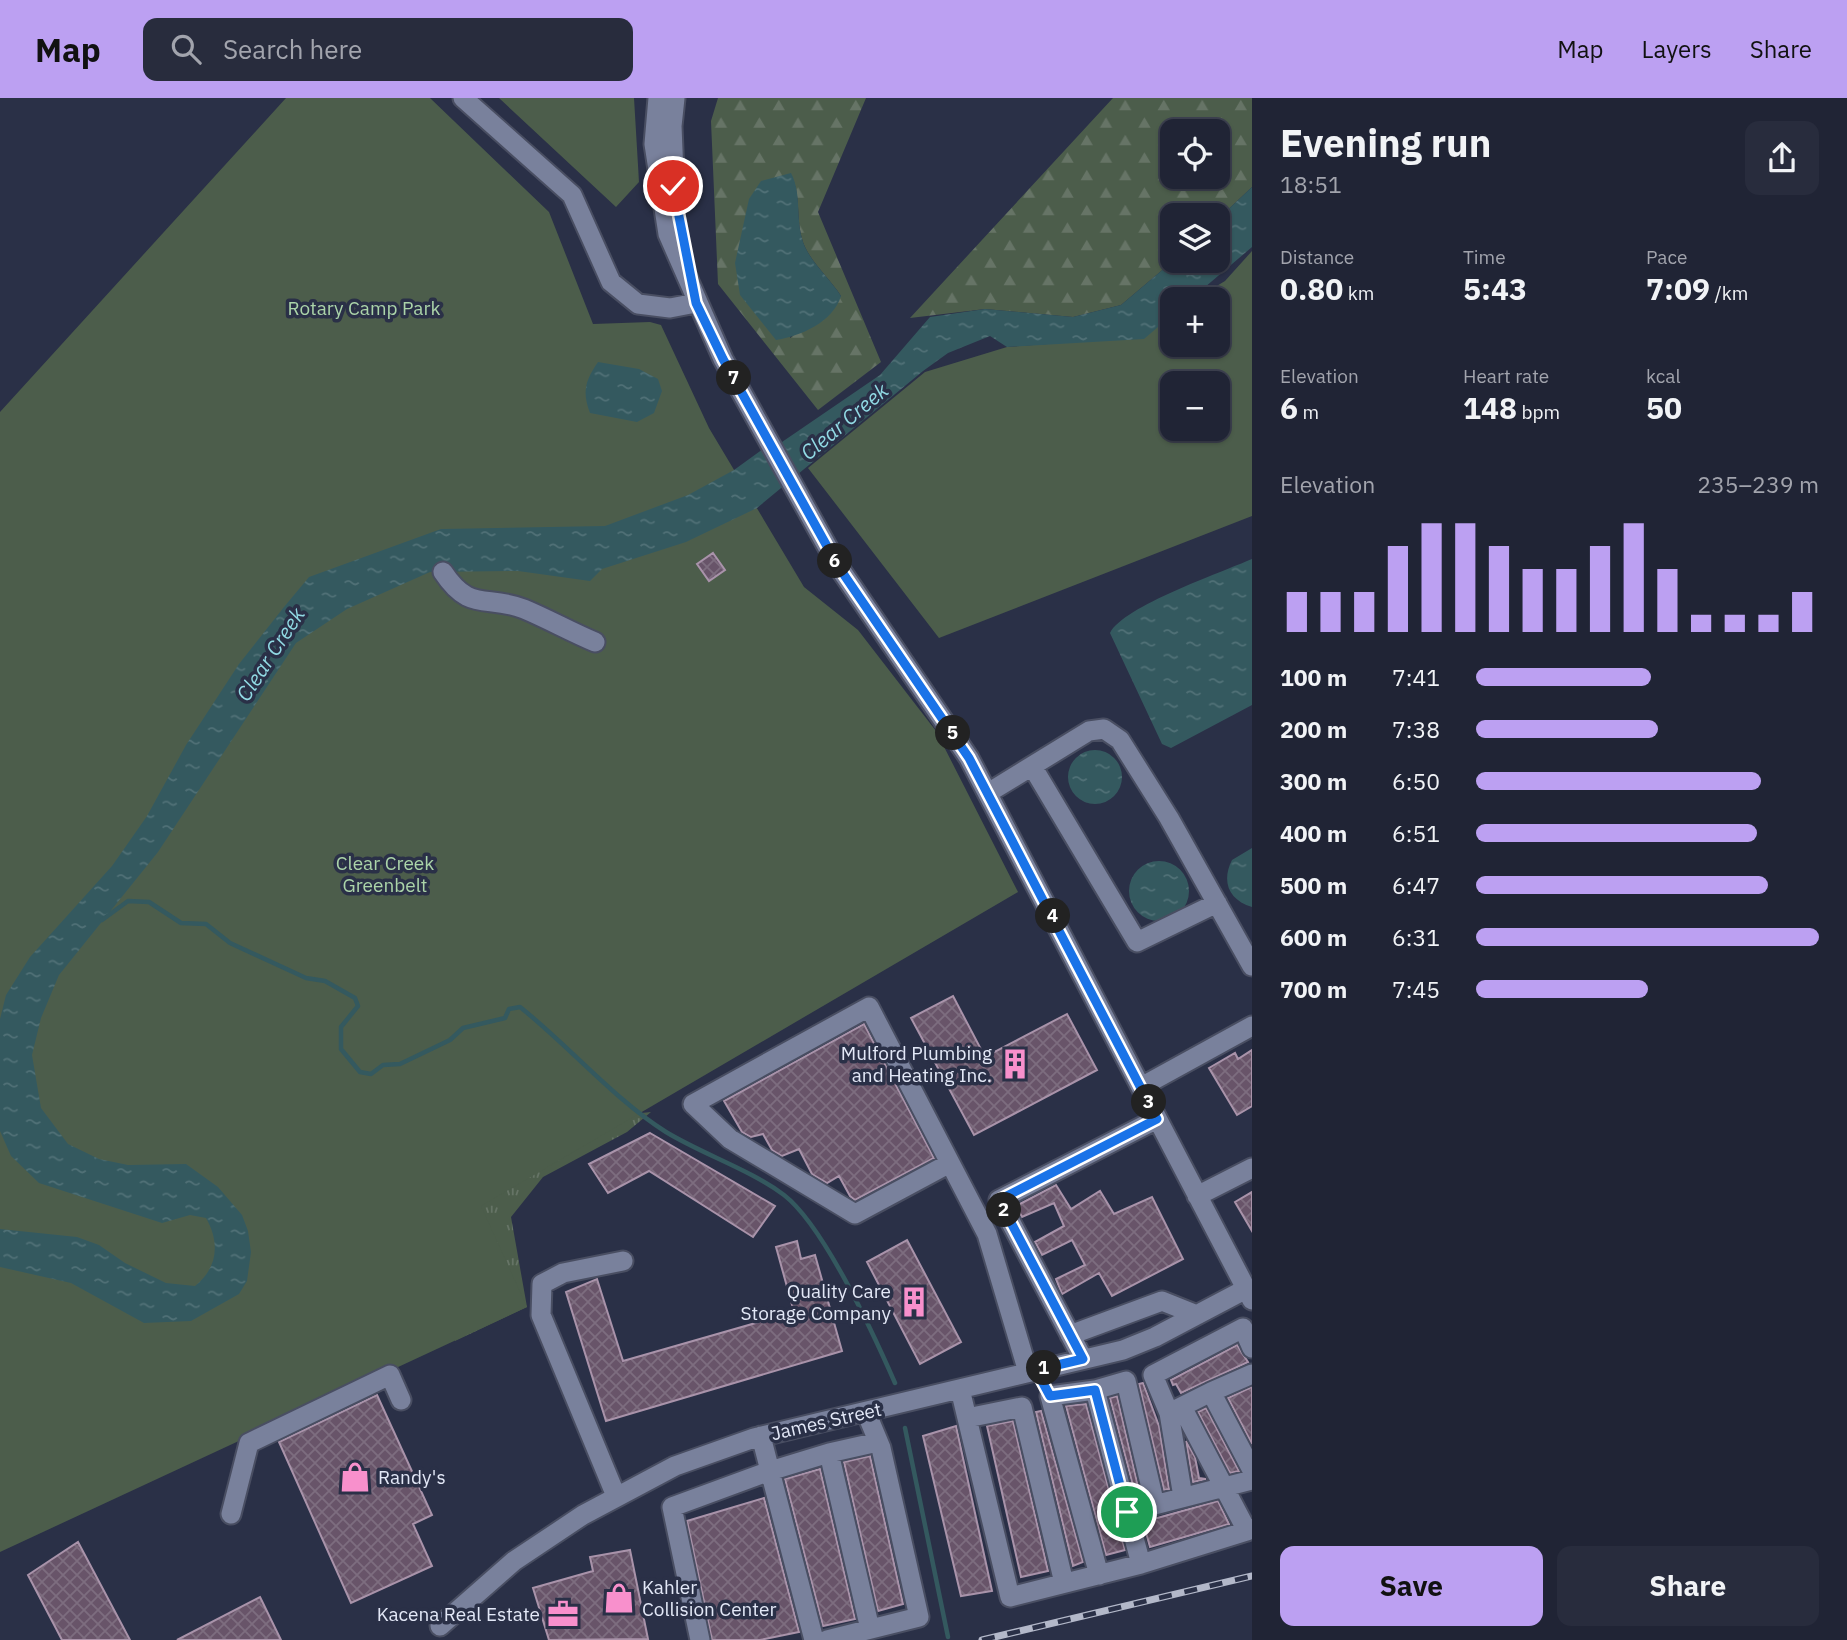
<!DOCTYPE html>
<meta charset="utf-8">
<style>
:root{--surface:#202435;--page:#282c3d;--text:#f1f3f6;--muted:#a2a4ad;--line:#3d4150;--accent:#bca0f2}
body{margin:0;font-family:"IBM Plex Sans",sans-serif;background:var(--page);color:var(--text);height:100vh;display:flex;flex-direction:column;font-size:26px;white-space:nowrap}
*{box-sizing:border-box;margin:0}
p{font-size:23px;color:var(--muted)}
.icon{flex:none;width:38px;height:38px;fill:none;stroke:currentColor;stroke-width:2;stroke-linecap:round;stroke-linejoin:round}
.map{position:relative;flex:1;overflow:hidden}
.drawer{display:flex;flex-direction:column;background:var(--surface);width:595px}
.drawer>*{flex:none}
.fabs{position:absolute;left:1160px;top:21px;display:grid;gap:14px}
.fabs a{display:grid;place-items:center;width:70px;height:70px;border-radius:14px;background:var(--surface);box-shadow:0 2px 5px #0004,0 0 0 2px var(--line);font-size:35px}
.pin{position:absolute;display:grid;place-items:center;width:60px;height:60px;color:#fff;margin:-30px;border:4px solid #fff;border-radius:50%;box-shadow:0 2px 7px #0007}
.km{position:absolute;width:35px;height:35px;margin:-18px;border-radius:50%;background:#222;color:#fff;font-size:19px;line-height:35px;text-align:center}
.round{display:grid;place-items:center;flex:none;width:74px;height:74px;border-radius:14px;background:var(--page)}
.head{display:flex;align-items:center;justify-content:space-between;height:119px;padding:0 28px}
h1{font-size:38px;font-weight:800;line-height:52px}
.stats{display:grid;grid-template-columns:repeat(3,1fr);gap:10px;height:119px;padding:7px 28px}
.stats div{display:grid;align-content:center}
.stats b{font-size:30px;font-weight:800}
.stats small{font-size:19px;font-weight:400}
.stats p{font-size:19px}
.chart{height:196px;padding:14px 28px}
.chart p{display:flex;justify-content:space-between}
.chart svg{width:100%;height:126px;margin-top:7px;stroke:var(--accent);stroke-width:6}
.action{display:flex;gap:14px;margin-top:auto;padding:14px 28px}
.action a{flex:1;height:80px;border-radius:14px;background:var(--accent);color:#111;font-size:28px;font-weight:800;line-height:80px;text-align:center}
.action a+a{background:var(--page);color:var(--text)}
ul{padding:0 28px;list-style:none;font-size:23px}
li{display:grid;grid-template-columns:112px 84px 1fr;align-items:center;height:52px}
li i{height:18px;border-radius:9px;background:var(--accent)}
header{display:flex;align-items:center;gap:42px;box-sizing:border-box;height:98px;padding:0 35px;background:var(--accent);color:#111}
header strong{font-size:33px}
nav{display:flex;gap:38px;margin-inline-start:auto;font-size:24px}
.search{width:490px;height:63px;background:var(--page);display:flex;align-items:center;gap:18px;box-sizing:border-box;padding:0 24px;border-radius:14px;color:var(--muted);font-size:26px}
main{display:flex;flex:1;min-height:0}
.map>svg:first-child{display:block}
.grass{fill:url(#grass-tufts)}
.forest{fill:url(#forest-firs);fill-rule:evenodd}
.park{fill:#4c5d4b;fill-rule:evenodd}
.water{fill:url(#water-ripples)}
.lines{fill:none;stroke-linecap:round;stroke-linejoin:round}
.stream{stroke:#34595f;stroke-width:4.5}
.building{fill:url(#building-cross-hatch);stroke:#a993aa;stroke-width:2}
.minor-casing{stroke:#494e62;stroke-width:23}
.minor{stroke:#79819c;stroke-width:19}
.rail-casing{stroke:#b3b8c9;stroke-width:7}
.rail{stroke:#2a3047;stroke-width:4.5;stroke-dasharray:13;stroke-linecap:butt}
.route-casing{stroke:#fff;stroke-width:14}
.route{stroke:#1a73e8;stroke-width:9}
.labels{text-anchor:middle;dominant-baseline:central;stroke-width:7;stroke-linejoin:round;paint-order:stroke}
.park-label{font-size:19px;fill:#abd4a9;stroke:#2a3047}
.poi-label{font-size:19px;fill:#e3e8f7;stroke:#2a3047;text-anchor:end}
.street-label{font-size:19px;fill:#e3e8f7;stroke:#2a3047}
.water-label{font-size:21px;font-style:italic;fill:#91dae4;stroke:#2a3047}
</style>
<header>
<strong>Map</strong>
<div class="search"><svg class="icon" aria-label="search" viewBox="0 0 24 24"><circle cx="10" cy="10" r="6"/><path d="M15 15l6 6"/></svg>Search here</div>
<nav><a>Map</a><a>Layers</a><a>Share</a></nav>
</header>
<main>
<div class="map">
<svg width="1252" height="1542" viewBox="0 0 1252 1542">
<defs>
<pattern id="grass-tufts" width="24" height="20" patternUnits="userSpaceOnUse" patternTransform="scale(1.75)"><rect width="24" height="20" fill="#4c5d4b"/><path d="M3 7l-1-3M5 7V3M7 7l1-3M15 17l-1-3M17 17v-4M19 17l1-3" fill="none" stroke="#667466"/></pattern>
<pattern id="forest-firs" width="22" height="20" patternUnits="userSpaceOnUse" patternTransform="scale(1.75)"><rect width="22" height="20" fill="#4c5d4b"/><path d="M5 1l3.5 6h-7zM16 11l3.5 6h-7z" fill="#667466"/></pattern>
<pattern id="water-ripples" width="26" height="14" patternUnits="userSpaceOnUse" patternTransform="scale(1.75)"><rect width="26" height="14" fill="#34595f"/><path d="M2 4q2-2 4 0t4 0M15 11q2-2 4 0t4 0" fill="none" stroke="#517177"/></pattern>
<pattern id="building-cross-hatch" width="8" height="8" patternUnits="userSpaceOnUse" patternTransform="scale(1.75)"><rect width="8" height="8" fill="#685469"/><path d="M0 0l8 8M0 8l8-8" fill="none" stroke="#7d6d7f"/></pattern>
</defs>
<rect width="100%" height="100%" fill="#2a3047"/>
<path class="grass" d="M651,1014L627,1034L543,1079L511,1119L527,1209L455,1243L457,1109L595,1020Z"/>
<path class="forest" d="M718,0H866L818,114L881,264L818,312L718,186L711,23ZM790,75C803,98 794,124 805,149C813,166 831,182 841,198L790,240Z
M1113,0H1252V89L1218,121V117H1172L1173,163L1121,207L1073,219L985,211L910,220ZM1172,33H1218V79H1172Z"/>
<path class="park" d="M286,0H430L549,114L593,226L650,224L661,227L709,330L804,489L858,532L936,633L1018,794L481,1108L527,1209L0,1454V314Z
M499,0H634L639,84L616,109Z
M1252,153V418L939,540L808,370L925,274L1007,249L1132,240L1172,215V247H1218V201H1195L1225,183ZM1172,285H1218V331H1172Z"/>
<path class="water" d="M791,75C803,98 794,124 805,149C813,166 831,182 841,198C833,224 801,238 776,242L740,197L735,165L749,101L761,83Z
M1252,89V149L1191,201H1172V217L1144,241L1007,249L990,238L948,255L923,273L757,410L686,444L602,471L590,483L518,473L430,474L347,511L296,545L158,754L59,877L41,920L32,957L41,1010L68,1046L99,1061L128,1067L186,1066L218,1089L242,1117L248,1133L251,1154L247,1183L239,1196L191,1223L144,1225L71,1185L0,1169V1131L77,1139L99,1147L125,1165L166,1185L195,1188C218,1170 220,1144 206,1120L190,1117L162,1125L39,1085L11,1058L0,1033V921L6,897L30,859L112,768L147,718L186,647L239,566L284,509L309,479L441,431L605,428L688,397L734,372L763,351L782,344L880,277L930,219L985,211L1073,219L1121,207L1173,163H1218V121Z
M598,264L639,271L658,281L662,293L654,315L637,324L590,315C582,294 585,283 598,264Z
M1252,461V607L1171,650L1162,646L1110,535C1124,508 1220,475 1252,461Z
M1068 679a27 27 0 1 1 54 0a27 27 0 1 1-54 0Z
M1252,750V809C1229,802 1221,784 1232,762Z
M1129 793a30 30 0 1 1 60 0a30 30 0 1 1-60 0Z"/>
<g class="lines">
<path class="stream" d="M102,822L128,803L149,804L181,825L206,826L230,845L306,880L325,883L355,900L358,908L341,929V951L360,974L371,976L383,967L400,966L450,942L463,930L505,920L509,911L520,909C568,947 616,1003 666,1034C704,1057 749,1071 784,1097C824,1128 874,1237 895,1285
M905,1330L948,1539"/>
</g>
<path class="building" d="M713,455L725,472L709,483L697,466Z
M953,898L985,959L1067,916L1097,972L974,1037L911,920Z
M864,926L934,1060L855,1102L850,1098L839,1078L827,1085L812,1076L799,1051L782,1058L772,1052L763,1036L751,1039L742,1034L724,1003Z
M1252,952V1008L1237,1017L1209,970L1235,955L1238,961Z
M650,1035L775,1108L753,1139L649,1073L608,1095L589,1066Z
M1056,1087L1071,1111L1100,1093L1114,1116L1152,1099L1183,1161L1112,1198L1099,1175L1062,1196L1056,1181L1085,1167L1072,1142L1042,1157L1035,1144L1064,1128L1054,1105L1022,1119L1016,1108Z
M1252,1094V1133L1235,1104Z
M907,1142L961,1244L920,1266L867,1164Z
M797,1143L801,1161L815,1157L842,1253L606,1323L566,1194L597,1181L623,1263L794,1214L776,1149Z
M1237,1247L1248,1264L1181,1295L1176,1286L1173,1287L1171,1282Z
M1143,1285L1159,1328L1169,1391L1164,1392L1139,1286Z
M1252,1289V1346L1228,1300Z
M377,1297L432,1417L413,1426L432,1468L351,1505L279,1344Z
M1117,1298L1140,1397L1136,1399L1110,1300Z
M1086,1306L1125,1452L1106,1457L1066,1308Z
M1206,1310L1239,1373L1230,1375L1198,1314Z
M1041,1313L1083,1464L1073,1468L1036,1314Z
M1013,1323L1048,1473L1021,1479L987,1328Z
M956,1328L992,1493L961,1498L923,1338Z
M1186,1343L1195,1359L1199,1380L1206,1381L1193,1384Z
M870,1358L903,1506L878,1513L844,1364Z
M820,1371L855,1521L823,1528L785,1381Z
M764,1400L799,1534L760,1542H712L687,1423Z
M1218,1403L1229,1426L1150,1449L1143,1424Z
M78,1444L130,1542H62L28,1477Z
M630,1452L648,1541L549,1542L533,1490L593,1473L590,1459Z
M260,1499L281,1542H177Z"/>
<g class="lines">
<g class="minor-casing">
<path id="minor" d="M463,0L572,97L611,184L638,206L670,210L696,205
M658,0L654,46L668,136L723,261L838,468L969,660L1252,1202
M675,101L672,28L675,0
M443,474C470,515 486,496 524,511C548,521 571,534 595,544
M1032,668L1137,844L1217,805
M988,695L1089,633L1104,631L1120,642L1169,720L1252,868
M1141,989L1252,928
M950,1065L855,1116L730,1041L693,1006L869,909L987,1136L1028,1274
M1197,1098L1252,1070
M1070,1237L1162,1203L1197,1217
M1252,1250L1243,1230L1153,1277L1169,1315L1211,1294L1252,1372
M1083,1261L999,1102L1157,1021
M960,1291L1010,1499L1141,1466L1127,1414L1252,1382
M1095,1292L1126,1283L1155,1407
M1211,1294L1252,1276
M1182,1309L1247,1433L1252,1431
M1169,1315L1183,1399
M967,1320L1022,1309L1064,1485
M761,1338L770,1373L829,1355L870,1531
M829,1355L878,1344
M616,1398L541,1217L542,1186L563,1175L623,1163
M231,1416L249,1345L390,1277L401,1302
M1141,1466L1247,1433
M1099,1477L1050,1298L1095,1292L1127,1414
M440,1528L514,1463L583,1417L675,1368L754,1340L1123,1252L1155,1239L1246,1191
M700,1542L672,1409L770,1373L814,1542
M827,1542L919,1519L881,1350L866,1314"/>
</g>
<use href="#minor" class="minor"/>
<g class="rail-casing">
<path id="rail" d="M982,1542L1252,1478"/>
</g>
<use href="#rail" class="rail"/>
</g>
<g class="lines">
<g class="route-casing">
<path id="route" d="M673,88L696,205L723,261L838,468L969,660L1157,1021L999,1102L1083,1261L1036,1272L1050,1298L1095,1292L1127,1414"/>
</g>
<use href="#route" class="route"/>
</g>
<defs>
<g id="building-bare" transform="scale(2.415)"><path d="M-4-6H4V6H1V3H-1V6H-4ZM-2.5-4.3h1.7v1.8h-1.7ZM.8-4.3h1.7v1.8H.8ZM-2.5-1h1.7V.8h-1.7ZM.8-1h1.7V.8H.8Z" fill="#f890cc" stroke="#2a3047" stroke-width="2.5" paint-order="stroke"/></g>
<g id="shop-bare" transform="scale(2.415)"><path d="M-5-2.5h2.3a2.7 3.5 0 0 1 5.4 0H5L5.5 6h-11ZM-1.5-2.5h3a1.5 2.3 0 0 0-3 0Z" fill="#f890cc" stroke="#2a3047" stroke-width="2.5" paint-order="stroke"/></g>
<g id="office-bare" transform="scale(2.415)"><path d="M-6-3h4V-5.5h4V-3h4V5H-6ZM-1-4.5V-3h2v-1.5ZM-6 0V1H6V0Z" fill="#f890cc" stroke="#2a3047" stroke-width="2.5" paint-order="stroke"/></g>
</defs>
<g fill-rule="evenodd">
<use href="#building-bare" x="1015" y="966"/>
<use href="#building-bare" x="914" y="1204"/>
<use href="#shop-bare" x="355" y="1379"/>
<use href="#shop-bare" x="619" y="1500"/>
<use href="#office-bare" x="563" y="1516"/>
</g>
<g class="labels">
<g class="park-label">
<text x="364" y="210">Rotary Camp Park</text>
<text x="385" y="765">Clear Creek<tspan x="385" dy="22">Greenbelt</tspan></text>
</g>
<g class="poi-label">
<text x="992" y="955">Mulford Plumbing<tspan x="992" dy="22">and Heating Inc.</tspan></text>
<text x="891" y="1193">Quality Care<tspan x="891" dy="22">Storage Company</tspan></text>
<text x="378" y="1379" text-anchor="start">Randy's</text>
<text x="642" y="1489" text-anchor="start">Kahler<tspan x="642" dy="22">Collision Center</tspan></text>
<text x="540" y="1516">Kacena Real Estate</text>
</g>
<g class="street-label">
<text transform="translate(826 1323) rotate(-13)">James Street</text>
</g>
<g class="water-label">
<text transform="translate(844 323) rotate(-40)">Clear Creek</text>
<text transform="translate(270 556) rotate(-57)">Clear Creek</text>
</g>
</g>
</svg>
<div class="fabs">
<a><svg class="icon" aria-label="locate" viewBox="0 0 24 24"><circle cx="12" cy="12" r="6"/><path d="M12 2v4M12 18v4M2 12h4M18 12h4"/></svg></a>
<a><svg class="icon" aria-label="layers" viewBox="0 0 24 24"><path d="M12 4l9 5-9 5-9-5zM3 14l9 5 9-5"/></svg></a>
<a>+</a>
<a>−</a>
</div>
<div class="pin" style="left:1127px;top:1414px;background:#1e9e55"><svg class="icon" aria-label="arrive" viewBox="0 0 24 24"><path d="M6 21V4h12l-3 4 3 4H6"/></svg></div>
<div class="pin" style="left:673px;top:88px;background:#d93025"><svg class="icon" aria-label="check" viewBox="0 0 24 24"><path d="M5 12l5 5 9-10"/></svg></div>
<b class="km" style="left:1044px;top:1270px">1</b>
<b class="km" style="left:1004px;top:1112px">2</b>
<b class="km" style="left:1149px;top:1004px">3</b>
<b class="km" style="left:1053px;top:818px">4</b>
<b class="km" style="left:953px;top:635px">5</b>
<b class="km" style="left:835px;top:463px">6</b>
<b class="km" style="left:734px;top:280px">7</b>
</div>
<section class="drawer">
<div class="head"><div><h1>Evening run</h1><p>18:51</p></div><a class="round"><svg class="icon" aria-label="share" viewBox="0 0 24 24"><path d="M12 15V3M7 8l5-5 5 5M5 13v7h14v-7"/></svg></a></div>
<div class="stats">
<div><p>Distance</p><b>0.80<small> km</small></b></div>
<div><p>Time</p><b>5:43</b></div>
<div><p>Pace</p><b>7:09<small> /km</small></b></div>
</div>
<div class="stats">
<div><p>Elevation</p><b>6<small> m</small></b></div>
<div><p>Heart rate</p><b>148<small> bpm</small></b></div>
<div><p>kcal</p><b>50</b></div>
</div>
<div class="chart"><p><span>Elevation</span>235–239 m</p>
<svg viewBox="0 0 160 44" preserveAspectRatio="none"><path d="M5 44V30M15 44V30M25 44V30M35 44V14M45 44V6M55 44V6M65 44V14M75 44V22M85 44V22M95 44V14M105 44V6M115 44V22M125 44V38M135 44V38M145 44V38M155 44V30"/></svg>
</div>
<ul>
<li><b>100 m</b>7:41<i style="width:51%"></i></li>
<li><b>200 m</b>7:38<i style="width:53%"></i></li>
<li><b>300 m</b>6:50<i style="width:83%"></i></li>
<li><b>400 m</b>6:51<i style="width:82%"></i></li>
<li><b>500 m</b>6:47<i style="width:85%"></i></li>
<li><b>600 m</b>6:31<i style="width:100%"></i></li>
<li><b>700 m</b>7:45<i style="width:50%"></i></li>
</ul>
<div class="action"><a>Save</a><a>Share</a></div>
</section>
</main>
